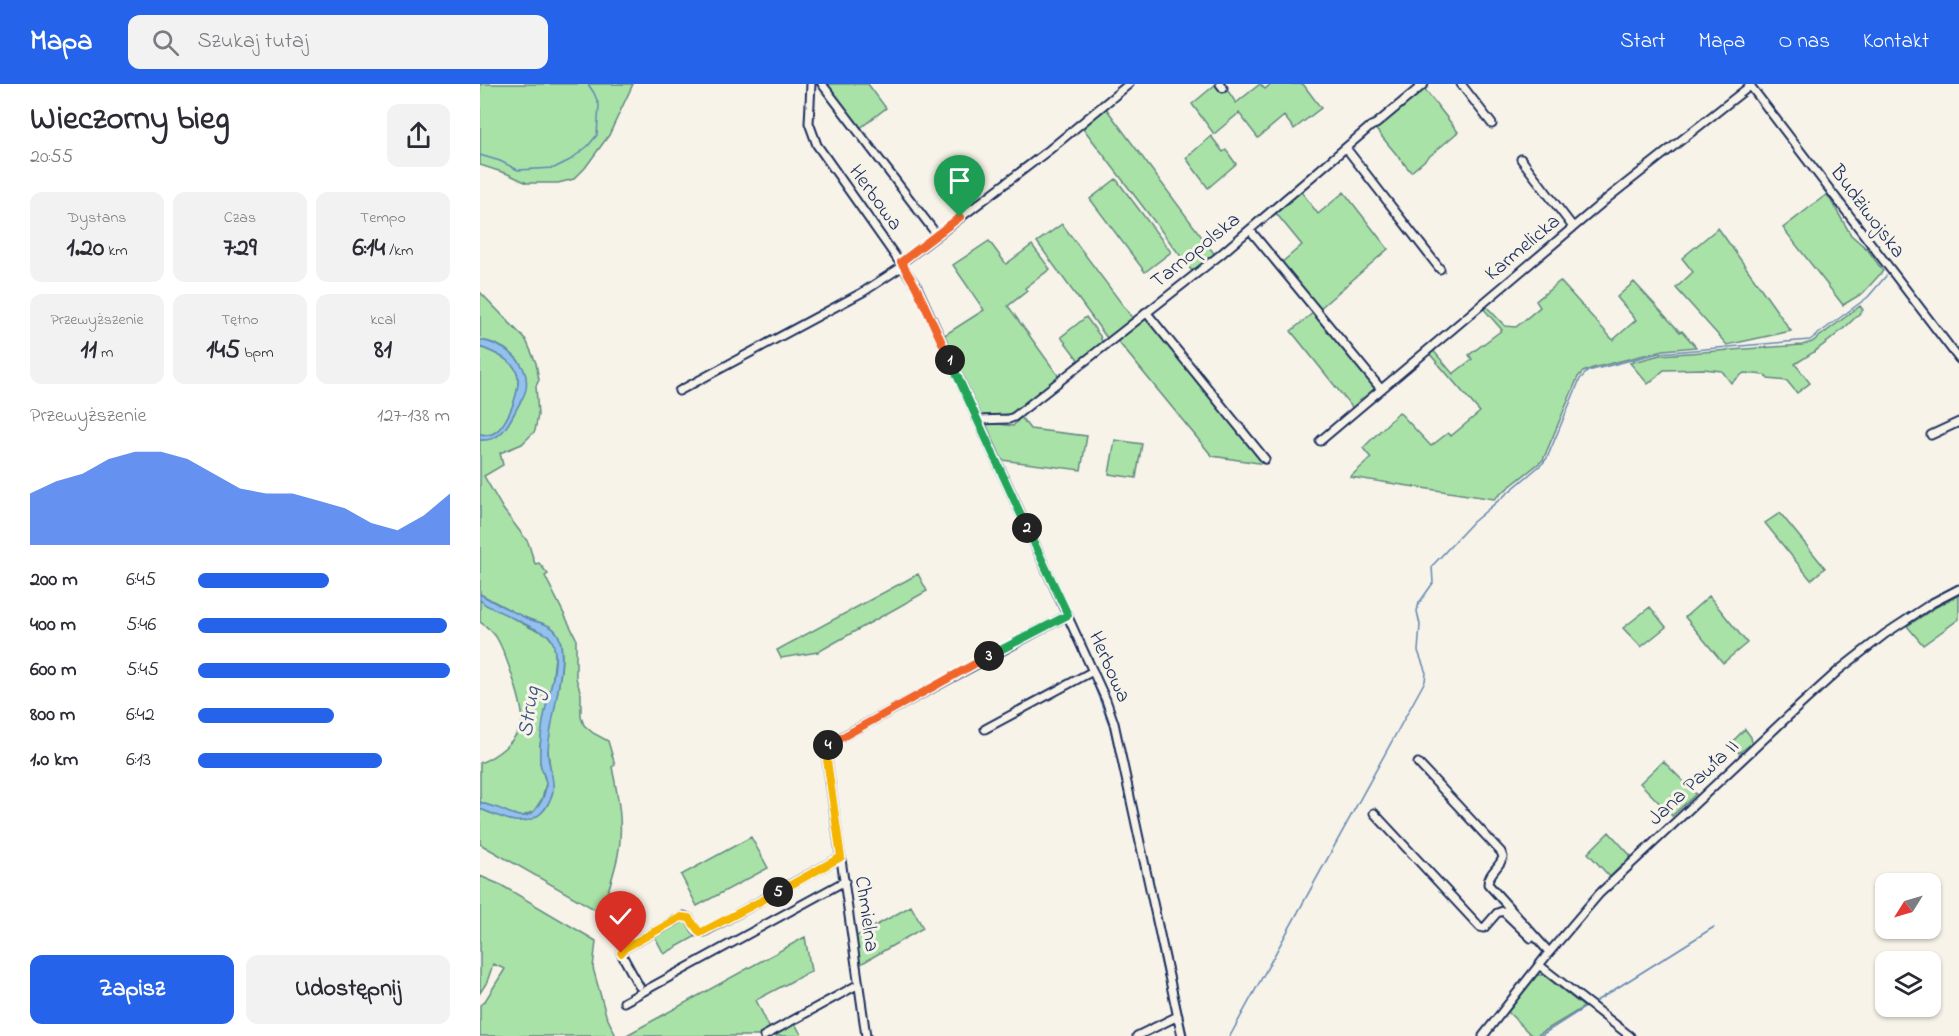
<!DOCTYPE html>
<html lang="pl">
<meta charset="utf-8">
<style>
:root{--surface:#fff;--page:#f2f2f3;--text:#2b2b33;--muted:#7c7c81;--accent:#2563eb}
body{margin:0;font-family:"Indie Flower",sans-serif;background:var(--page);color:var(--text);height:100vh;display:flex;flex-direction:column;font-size:22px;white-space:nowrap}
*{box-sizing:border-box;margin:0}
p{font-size:20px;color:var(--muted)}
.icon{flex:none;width:33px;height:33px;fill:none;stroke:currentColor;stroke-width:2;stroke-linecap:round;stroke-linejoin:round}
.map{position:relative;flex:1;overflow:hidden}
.panel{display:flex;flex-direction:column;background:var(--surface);width:480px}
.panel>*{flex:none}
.needle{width:39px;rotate:233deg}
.controls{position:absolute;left:1395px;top:789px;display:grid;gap:12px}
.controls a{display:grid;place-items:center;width:66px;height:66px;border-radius:12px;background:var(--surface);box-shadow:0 2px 4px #0004;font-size:30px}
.pin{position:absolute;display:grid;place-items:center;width:51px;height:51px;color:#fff;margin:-62px -26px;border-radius:50% 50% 50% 0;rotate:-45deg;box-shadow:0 0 6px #0007}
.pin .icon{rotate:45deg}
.km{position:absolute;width:30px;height:30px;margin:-15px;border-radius:50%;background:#222;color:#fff;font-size:16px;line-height:30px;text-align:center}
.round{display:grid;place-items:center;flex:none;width:63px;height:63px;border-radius:12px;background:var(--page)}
.head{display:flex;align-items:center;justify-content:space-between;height:102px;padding:0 30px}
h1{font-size:33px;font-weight:700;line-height:45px}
.metrics{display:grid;grid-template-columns:repeat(3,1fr);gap:9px;height:102px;padding:6px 30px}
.metrics div{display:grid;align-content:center;border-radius:12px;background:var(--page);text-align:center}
.metrics b{font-size:26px;font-weight:700}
.metrics small{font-size:16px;font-weight:400}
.metrics p{font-size:16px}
.chart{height:168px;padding:12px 30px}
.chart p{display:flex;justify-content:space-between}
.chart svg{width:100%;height:108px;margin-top:6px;fill:var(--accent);opacity:.7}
.button{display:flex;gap:12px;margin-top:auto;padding:12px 30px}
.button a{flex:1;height:69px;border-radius:12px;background:var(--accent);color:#fff;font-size:24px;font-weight:700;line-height:69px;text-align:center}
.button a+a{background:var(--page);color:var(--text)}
ul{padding:0 30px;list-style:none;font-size:20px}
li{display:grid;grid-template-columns:96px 72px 1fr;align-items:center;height:45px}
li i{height:15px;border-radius:8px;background:var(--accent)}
header{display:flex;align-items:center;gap:36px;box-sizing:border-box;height:84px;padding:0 30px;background:var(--accent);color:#fff}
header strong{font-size:28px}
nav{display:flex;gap:33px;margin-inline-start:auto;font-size:21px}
.search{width:420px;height:54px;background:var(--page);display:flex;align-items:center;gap:15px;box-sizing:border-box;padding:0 21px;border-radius:12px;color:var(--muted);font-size:22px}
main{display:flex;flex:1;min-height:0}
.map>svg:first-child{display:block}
.green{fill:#a9e2a6;stroke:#628882;stroke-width:1.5}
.water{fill:#91c1ec;stroke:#6287b3;stroke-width:1.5}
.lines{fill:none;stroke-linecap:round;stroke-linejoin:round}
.stream{stroke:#6287b3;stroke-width:1.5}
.minor-casing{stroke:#1b2f5e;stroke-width:11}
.minor{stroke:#f7f3e8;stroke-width:7}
.split-1-casing{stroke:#fff;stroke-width:12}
.split-2-casing{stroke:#fff;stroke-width:12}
.split-3-casing{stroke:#fff;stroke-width:12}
.split-4-casing{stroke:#fff;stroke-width:12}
.split-5-casing{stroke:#fff;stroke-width:12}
.split-6-casing{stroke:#fff;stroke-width:12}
.split-1{stroke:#f0652b;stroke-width:8}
.split-2{stroke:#22a559;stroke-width:8}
.split-3{stroke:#22a559;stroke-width:8}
.split-4{stroke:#f0652b;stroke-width:8}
.split-5{stroke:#f5b400;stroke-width:8}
.split-6{stroke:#f5b400;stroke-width:8}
.labels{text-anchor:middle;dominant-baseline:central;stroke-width:6;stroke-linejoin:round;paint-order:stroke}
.street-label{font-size:21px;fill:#1b2f5e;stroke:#f7f3e8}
.water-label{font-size:22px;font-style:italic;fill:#385482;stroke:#f7f3e8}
</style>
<header>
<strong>Mapa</strong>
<div class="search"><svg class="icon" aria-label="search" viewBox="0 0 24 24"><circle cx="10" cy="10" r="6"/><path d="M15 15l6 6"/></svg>Szukaj tutaj</div>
<nav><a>Start</a><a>Mapa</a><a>O nas</a><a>Kontakt</a></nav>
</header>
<main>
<section class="panel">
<div class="head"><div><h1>Wieczorny bieg</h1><p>20:55</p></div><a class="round"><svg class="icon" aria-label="share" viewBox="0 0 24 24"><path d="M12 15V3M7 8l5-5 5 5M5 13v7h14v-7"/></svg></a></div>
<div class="metrics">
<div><p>Dystans</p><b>1.20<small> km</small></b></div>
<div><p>Czas</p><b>7:29</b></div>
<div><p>Tempo</p><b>6:14<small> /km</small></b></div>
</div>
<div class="metrics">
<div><p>Przewyższenie</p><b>11<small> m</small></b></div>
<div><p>Tętno</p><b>145<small> bpm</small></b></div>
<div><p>kcal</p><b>81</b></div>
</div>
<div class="chart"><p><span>Przewyższenie</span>127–138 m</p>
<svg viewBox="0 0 160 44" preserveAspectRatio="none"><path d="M0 44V23L10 18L20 15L30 9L40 6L50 6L60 9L70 15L80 21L90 23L100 23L110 26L120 29L130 35L140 38L150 32L160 23V44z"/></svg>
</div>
<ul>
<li><b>200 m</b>6:45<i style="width:52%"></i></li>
<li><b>400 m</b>5:46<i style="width:99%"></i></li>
<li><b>600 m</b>5:45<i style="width:100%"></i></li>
<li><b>800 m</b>6:42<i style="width:54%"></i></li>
<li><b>1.0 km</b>6:13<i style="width:73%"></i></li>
</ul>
<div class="button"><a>Zapisz</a><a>Udostępnij</a></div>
</section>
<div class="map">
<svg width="1479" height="952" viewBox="0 0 1479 952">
<rect width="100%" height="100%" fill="#f7f3e8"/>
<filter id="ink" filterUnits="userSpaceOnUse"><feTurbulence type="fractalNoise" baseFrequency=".0167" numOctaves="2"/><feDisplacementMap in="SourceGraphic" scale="12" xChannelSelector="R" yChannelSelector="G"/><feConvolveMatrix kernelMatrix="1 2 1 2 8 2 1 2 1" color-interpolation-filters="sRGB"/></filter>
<g filter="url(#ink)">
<path class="green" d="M0,0H153L129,51L105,84L94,95L78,99H47L28,90L0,81Z
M344,0H388L406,24L379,45Z
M736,0L746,4L756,19L780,0L785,5L791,0H823L841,24L814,45L804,32L778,54L759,29L734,50L712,20Z
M943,3L978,48L931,88L893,42Z
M625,23L736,172L716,188L712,187L603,44L604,40Z
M731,52L743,68L746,66L756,80L728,104L706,74Z
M636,95L691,168L665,188L610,115Z
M820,106L838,130L864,108L908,165L838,226L800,180L822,161L795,128Z
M1347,110L1371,151L1388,166L1403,187L1383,209L1363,221L1303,144Z
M582,140L654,236L630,255L627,254L557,158Z
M1238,144L1241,148L1311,247L1247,261L1196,204L1213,188L1202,174Z
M509,157L526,180L552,161L570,185L545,204L547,207L528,222L580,294L540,325L529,330L501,333L463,252L504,226L473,181Z
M1080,197L1133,256L1156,236L1137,213L1154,198L1200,248L1202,247L1216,263L1184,266L1113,284L1103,288L1098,293L1063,376L1014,415L870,393L891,374L883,364L919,328L951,362L968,349L971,352L1000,328L948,268L952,265L973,290L992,275L989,271L1022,246L1002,223L1005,221L1025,242L1036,243L1060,223L1056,217Z
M0,208L46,256L56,279L59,296L56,302L58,331L55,347L42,360L20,369L23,381L4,392L23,425L48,458L55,480L59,479L68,490L65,492L96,554V594L101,610V633L104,641L113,649L128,657L135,681L132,683C138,712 144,742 138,771C134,791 127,810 121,829L0,760V725C20,732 41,745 60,730C82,713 66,680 68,657C71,630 89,577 79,553C77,550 69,542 66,541C59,537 51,537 44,533C29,526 15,518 0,510V356C20,357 28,342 36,326C40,318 46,309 46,300C47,275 22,259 0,256Z
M1380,222L1383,226C1361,249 1342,264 1315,280L1330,299L1317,309L1307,297L1288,295L1285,291L1264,289L1251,299L1242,287L1223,285L1184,286L1168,300L1150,279L1180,271L1322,261L1332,258Z
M834,228L895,303L894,310L875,327L811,247Z
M606,233L620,252L622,258L600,278L581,253Z
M663,234H667L785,380L732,372L636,255Z
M0,263C11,267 30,275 36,286C44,301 28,342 14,349C10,352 5,351 0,350Z
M541,333L550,345L607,352L601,386L522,376L505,338L533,342Z
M635,356L662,360L656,394L629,390Z
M1300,429L1345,484L1331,496L1285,439Z
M438,490L447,507L338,568L301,574L297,566Z
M1479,511V535L1443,561L1427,542L1456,523Z
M1229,512L1267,559L1243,579L1205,533Z
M0,516L51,544L66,549L74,559L75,573L72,600L67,618L60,661V679L66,699L62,715L54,727L41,733L32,732L0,718V679C17,672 37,657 42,638C45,624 26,572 19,558C15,549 8,544 0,538Z
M1170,523L1186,543L1161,563L1143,544Z
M1265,645L1271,653L1272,659L1259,669L1250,660Z
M1183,677L1216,710L1192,732L1160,699Z
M1129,748L1151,772L1130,793L1108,769Z
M271,753L288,784L217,822L201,791Z
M0,792L21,801L116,857L113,884L126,931L136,952H0V921L5,917L25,885L13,880L7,898L0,909Z
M431,822L443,844L379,881L375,853Z
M205,834H208L218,851L184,870L174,851Z
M325,853L331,887L276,916L290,945L279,952H145Z
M1057,891H1064L1104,923L1056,952H1052L1028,928Z
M314,938L322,952H289Z"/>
<path class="water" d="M0,256C22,260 51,277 46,305C45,312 39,319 36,326C27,343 21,357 0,356V350C5,351 9,352 14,349C28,342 44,300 36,286C30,275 11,267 0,263Z
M0,510C14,519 30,526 44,533C55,539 70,538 77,549C91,571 69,639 68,667C67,680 75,693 73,707C72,714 65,726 60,730C40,746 21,732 0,725V718C6,721 12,722 18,724C35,731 48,741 61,718C64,712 66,707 66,700C66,693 61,686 60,678C59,664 62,641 65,627C69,608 84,567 68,551L6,521L0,516Z"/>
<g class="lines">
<path class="stream" d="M0,71L20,77L38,86L74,84L90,76L108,62L117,51L119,21L114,9L108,0
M512,356L635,628L707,952
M504,361L536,431
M541,440L543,446
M547,455L568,500
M572,509L582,529
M586,538L608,587
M613,598L630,643L651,736
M653,747L655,756
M656,762L662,786
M664,796L670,825
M672,835L674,845
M676,855L684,892
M687,902L693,929
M1113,919L1234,843
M695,939L698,952
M750,952L945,597L946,589L938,567L940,541L937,527L939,519L953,499L952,482L993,438L1063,379L1067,374L1100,295L1108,287L1179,269L1330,256L1388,213L1406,192
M1060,952L1107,922"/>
<g class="minor-casing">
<path id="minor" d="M331,0L329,39L337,61L437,203L626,616L634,639L702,952
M342,0L457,151
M740,0L743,4
M981,0L1012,40
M1269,0L1479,275
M866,64L960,185
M1041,75L1093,143
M770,146L901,305
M421,179L569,66L649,0
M666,228L785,375
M199,307L383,208L423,182
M498,336L529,335L534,333L740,171L891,42L896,40L944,0
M1451,351L1479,338
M840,357L1129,113L1270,2
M505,645L613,587
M938,679L1021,768L1023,773C1020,783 1008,789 1008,800L1069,868
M894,729L1000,843L1004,844L1017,829L1023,827L1051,854
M1059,881L1150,952
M159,902L142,871L141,869L145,864L204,832L209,834L218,848H224L361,773
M144,918L365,797
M284,952L379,900
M386,952L346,669L348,662L356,656L588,531
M657,952L698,932
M1003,952L1067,871L1119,810L1317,624L1359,586L1405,550L1452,519L1479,505"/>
</g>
<use href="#minor" class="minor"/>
</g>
</g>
<g class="lines" filter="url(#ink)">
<g class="split-1-casing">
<path id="split-1" d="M470,276L436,203L421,178L480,133"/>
</g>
<g class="split-2-casing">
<path id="split-2" d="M470,276L547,444"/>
</g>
<g class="split-3-casing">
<path id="split-3" d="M509,572L588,531L547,444"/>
</g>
<g class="split-4-casing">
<path id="split-4" d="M348,661L509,572"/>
</g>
<g class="split-5-casing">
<path id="split-5" d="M298,808L361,773L346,669L348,661"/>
</g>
<g class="split-6-casing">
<path id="split-6" d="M141,869L145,864L201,833L209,834L220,849L298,808"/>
</g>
<use href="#split-1" class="split-1"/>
<use href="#split-2" class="split-2"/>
<use href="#split-3" class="split-3"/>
<use href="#split-4" class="split-4"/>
<use href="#split-5" class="split-5"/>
<use href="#split-6" class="split-6"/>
</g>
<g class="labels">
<g class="street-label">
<text transform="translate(395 114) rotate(54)">Herbowa</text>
<text transform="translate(1387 128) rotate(53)">Budziwojska</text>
<text transform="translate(1043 164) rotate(-40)">Karmelicka</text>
<text transform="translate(716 167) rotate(-39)">Tarnopolska</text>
<text transform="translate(629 583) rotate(66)">Herbowa</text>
<text transform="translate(1214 699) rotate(-43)">Jana Pawła II</text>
<text transform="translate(386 830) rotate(82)">Chmielna</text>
</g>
<g class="water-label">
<text transform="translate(50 628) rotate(-81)">Strug</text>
</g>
</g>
</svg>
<div class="controls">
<a><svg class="needle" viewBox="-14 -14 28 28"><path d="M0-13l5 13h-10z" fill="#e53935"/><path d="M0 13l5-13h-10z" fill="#7c7c81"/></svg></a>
<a><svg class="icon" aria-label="layers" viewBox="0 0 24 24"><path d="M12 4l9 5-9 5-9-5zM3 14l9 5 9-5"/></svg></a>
</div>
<div class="pin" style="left:480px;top:133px;background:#1e9e55"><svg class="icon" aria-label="arrive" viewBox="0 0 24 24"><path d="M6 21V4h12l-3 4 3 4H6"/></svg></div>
<div class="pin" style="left:141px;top:869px;background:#d93025"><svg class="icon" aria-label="check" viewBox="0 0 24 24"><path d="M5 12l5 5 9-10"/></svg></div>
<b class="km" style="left:470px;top:276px">1</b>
<b class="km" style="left:547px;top:444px">2</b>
<b class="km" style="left:509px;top:572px">3</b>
<b class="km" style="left:348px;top:661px">4</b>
<b class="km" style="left:298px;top:808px">5</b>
</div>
</main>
